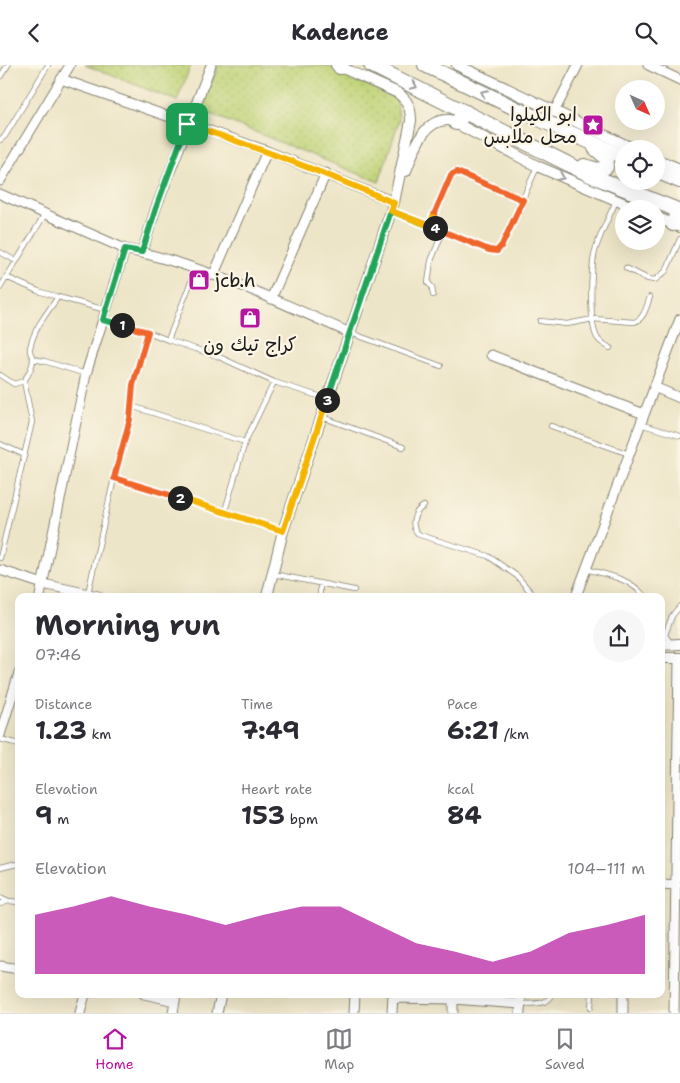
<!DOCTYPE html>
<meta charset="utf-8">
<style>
:root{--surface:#fff;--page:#f7f7f7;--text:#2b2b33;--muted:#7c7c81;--line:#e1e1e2;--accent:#b5179e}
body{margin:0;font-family:"Shantell Sans","Playpen Sans Arabic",sans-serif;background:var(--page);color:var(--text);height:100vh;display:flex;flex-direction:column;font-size:19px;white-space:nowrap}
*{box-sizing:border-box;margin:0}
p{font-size:16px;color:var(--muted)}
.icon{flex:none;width:28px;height:28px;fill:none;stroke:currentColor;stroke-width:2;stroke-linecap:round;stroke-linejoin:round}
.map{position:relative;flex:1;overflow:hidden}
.sheet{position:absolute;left:15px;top:528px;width:650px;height:405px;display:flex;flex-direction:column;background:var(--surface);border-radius:10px;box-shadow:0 5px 20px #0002}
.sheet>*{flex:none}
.needle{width:32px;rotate:135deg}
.tools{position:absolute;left:615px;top:15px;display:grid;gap:10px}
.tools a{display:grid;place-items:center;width:50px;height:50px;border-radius:50%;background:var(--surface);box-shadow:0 5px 20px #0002;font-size:25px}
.pin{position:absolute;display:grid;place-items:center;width:42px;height:42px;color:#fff;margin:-21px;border-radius:10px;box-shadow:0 2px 8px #0006}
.km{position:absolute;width:25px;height:25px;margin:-12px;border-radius:50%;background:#222;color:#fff;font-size:14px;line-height:25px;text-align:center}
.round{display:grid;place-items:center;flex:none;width:52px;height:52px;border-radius:26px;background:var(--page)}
.headline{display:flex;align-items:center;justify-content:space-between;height:85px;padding:0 20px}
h1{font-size:28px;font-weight:700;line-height:38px}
.stats{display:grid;grid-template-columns:repeat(3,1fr);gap:8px;height:85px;padding:5px 20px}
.stats div{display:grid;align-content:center}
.stats b{font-size:25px;font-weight:700}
.stats small{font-size:14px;font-weight:400}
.stats p{font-size:14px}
.chart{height:140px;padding:10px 20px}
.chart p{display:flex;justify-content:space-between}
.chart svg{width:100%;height:90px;margin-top:5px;fill:var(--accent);opacity:.7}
header{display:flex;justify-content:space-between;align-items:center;height:65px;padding:0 20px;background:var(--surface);font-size:22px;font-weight:700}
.dock{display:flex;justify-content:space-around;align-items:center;height:70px;border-top:1px solid var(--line);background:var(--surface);font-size:14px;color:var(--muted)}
.dock a{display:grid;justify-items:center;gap:2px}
.dock .selected{color:var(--accent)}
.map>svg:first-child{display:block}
.grass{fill:url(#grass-dots);stroke:#6e784a}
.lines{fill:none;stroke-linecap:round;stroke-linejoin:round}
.service-casing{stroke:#848072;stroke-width:6}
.minor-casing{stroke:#848072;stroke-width:11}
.tertiary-casing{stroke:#848072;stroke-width:12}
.trunk-casing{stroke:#848072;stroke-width:16}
.service{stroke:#fff;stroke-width:4.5}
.minor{stroke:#fff;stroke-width:9}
.tertiary{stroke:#fff;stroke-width:10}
.trunk{stroke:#fff;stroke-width:14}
.oneway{stroke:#999}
.split-1-casing{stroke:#fff;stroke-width:10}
.split-2-casing{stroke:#fff;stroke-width:10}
.split-3-casing{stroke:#fff;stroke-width:10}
.split-4-casing{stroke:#fff;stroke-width:10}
.split-5-casing{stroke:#fff;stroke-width:10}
.split-6-casing{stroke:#fff;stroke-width:10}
.split-1{stroke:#22a559;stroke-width:6}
.split-2{stroke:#f0652b;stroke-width:6}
.split-3{stroke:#f5b400;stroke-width:6}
.split-4{stroke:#22a559;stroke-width:6}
.split-5{stroke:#f0652b;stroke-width:6}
.split-6{stroke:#f5b400;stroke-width:6}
.labels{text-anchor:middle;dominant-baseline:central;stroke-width:4.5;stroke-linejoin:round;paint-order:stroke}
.poi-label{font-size:19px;fill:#1c1c1c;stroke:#fcf5e5;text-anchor:end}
</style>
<header><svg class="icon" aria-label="back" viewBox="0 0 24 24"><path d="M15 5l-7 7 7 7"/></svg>Kadence<svg class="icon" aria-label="search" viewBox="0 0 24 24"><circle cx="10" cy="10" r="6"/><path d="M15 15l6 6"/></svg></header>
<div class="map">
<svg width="680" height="948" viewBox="0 0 680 948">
<defs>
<pattern id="grass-dots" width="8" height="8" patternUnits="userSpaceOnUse" patternTransform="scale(1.25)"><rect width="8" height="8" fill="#bfd377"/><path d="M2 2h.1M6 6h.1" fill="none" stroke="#a4b566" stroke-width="1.8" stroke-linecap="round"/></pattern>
</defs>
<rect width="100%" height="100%" fill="#fcf5e5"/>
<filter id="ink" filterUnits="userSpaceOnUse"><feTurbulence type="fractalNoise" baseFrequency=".02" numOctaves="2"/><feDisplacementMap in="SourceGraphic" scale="10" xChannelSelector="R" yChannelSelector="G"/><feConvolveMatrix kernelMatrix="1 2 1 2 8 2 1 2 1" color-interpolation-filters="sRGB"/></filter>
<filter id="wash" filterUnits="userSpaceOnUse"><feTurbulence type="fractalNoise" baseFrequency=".0096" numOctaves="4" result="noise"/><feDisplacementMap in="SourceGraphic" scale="20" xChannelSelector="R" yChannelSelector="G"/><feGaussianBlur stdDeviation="1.12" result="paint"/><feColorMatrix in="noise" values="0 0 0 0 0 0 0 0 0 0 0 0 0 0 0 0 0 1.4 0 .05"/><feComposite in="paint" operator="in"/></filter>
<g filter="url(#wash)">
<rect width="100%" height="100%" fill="#ede5c7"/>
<path class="grass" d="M85,0H191L177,36Z
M219,0H325L397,34L399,56L379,117L200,45Z"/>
</g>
<g filter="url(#ink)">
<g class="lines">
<g class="service-casing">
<path id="service" d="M0,12L8,0
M0,75L5,71L48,0
M391,146L489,185L497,186L502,180L537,102
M430,161L451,110L457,107L523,135
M0,187L16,196
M626,203L648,214L655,215L666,206L680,174
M0,223L45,149
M433,230L432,222L428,218L431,196L443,166
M58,232L106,245
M103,255L148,267L168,275L196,204
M540,256L567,259L593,254L634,257C644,255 647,240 650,232
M351,268L441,301
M168,275L217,291L274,317L328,334
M610,283C606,280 601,278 598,274C588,260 591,203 595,186C600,169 609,152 616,136
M33,294L44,296L86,309
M0,310L14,319L24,316C28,310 33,302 33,294C32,290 29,288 30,283C34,263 47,248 58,232L38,226L6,212
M131,341L245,377
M322,352L403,382
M640,359L680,371
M551,361L629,389
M0,379L25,390
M114,413L225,446L282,466
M424,441C413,447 409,463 420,470L488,491L517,511L534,531
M225,446L245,377L274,317
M0,493L32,357L24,316
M586,504C607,510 630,513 644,531
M273,509L354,525
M88,528L114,413L130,354L133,320L148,267
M320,531V519
M671,579L665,570L672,551L680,541
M0,674L19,679
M0,803L17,799
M0,832L9,836
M0,839L9,836L19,837
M521,939C534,938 546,941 553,929
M591,942L592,929"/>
</g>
<g class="minor-casing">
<path id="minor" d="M648,0L680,15
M61,14L267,86L394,137
M554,47L578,0
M0,116L70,0
M0,129L125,184C204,200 277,236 350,268
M142,187L156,143L211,0
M214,209L267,86
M271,234L326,108
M491,290L644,349
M654,322L680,333
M0,505L43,519L98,531
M40,531L86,309L125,184
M576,531L680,254
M0,670L19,608
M661,819L677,820
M0,901L19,904
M144,929L175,936
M393,933L453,934L521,939
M80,948L85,929
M173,948L176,929
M217,948L221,929
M354,948L355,929
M392,948L393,929
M453,948V934
M520,948L521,929
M623,948V929
M674,948L679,593"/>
</g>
<g class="tertiary-casing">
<path id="tertiary" d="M457,0L634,84
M656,94L680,104
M406,106C414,85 423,53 450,55L537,101L637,144
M656,152L680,162
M267,531L283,466L394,137L411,56C411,43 408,36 398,28L336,0
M661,580L680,579
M661,593H680"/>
</g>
<g class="trunk-casing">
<path id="trunk" d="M371,0L590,110L680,146
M425,0L521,46L624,92
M340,2L341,0
M456,58L466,47
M584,101L598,105L606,102L607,93L595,83
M656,106L680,116
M673,159L678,146"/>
</g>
<use href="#service" class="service"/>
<use href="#minor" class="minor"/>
<use href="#tertiary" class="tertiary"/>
<use href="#trunk" class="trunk"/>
</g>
<defs><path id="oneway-chevron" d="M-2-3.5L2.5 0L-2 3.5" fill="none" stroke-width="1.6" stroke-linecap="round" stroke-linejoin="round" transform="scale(1.25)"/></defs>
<g class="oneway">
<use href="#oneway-chevron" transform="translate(414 21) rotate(26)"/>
<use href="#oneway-chevron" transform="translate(484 28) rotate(-154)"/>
<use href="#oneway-chevron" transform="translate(561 112) rotate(24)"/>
</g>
</g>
<g class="lines" filter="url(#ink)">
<g class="split-1-casing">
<path id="split-1" d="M122,260L103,255L125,184L142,187L156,143L187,59"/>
</g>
<g class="split-2-casing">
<path id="split-2" d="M122,260L148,267L133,320L130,354L114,413L180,433"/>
</g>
<g class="split-3-casing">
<path id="split-3" d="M180,433L283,466L327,335"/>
</g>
<g class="split-4-casing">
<path id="split-4" d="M327,335L391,146L435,163"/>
</g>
<g class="split-5-casing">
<path id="split-5" d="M433,152L451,110L457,107L523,135L502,180L497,186L489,185L435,163"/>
</g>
<g class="split-6-casing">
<path id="split-6" d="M187,59C258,83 326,108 394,138L391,146L430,161L433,152"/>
</g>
<use href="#split-1" class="split-1"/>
<use href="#split-2" class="split-2"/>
<use href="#split-3" class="split-3"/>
<use href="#split-4" class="split-4"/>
<use href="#split-5" class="split-5"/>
<use href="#split-6" class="split-6"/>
</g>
<defs>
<g id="sight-square" transform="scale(1.125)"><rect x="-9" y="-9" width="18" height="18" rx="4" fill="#b5179e" stroke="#fcf5e5"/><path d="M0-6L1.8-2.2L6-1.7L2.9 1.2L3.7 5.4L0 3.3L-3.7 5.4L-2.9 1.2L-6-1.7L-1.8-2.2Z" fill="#fff"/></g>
<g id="shop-square" transform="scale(1.125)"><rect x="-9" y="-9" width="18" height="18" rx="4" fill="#b5179e" stroke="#fcf5e5"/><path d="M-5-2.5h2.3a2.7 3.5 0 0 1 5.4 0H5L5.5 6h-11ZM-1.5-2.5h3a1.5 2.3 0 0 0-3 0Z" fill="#fff"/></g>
</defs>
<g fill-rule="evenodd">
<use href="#sight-square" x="593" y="60"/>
<use href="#shop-square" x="199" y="215"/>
<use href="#shop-square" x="250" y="253"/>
</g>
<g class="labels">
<g class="poi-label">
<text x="577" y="49">ابو الكيلوا<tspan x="577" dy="22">محل ملابس</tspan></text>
<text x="215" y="215" text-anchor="start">jcb.h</text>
<text x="250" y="279" text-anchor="middle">كراج تيك ون</text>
</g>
</g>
</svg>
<div class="tools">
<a><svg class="needle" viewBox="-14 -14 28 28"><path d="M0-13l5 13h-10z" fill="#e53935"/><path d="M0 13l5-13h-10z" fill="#7c7c81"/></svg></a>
<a><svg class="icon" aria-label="locate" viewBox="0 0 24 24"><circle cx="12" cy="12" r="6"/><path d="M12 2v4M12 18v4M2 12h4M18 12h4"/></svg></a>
<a><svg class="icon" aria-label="layers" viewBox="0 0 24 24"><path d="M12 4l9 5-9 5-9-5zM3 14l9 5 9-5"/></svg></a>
</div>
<div class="pin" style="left:187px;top:59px;background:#1e9e55"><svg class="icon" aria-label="arrive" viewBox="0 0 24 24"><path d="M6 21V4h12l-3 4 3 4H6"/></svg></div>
<b class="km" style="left:122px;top:260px">1</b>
<b class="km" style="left:180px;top:433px">2</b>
<b class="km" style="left:327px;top:335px">3</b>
<b class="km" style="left:435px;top:163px">4</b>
<section class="sheet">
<div class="headline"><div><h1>Morning run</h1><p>07:46</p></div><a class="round"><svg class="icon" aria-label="share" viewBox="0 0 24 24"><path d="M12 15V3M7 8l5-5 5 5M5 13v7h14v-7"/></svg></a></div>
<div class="stats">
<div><p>Distance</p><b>1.23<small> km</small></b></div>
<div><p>Time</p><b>7:49</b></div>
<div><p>Pace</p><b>6:21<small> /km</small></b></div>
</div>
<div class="stats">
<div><p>Elevation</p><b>9<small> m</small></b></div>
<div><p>Heart rate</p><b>153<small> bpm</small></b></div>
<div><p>kcal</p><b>84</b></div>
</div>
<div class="chart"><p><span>Elevation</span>104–111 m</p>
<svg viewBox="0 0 160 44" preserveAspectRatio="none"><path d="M0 44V15L10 11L20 6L30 11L40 15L50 20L60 15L70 11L80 11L90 20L100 29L110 33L120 38L130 33L140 24L150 20L160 15V44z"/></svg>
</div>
</section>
</div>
<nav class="dock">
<a class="selected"><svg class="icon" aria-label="home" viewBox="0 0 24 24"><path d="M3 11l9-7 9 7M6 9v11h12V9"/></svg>Home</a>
<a><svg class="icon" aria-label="map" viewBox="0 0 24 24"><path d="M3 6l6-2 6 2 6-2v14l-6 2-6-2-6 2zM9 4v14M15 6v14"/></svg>Map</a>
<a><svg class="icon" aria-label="saved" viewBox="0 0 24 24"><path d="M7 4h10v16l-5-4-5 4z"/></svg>Saved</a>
</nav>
